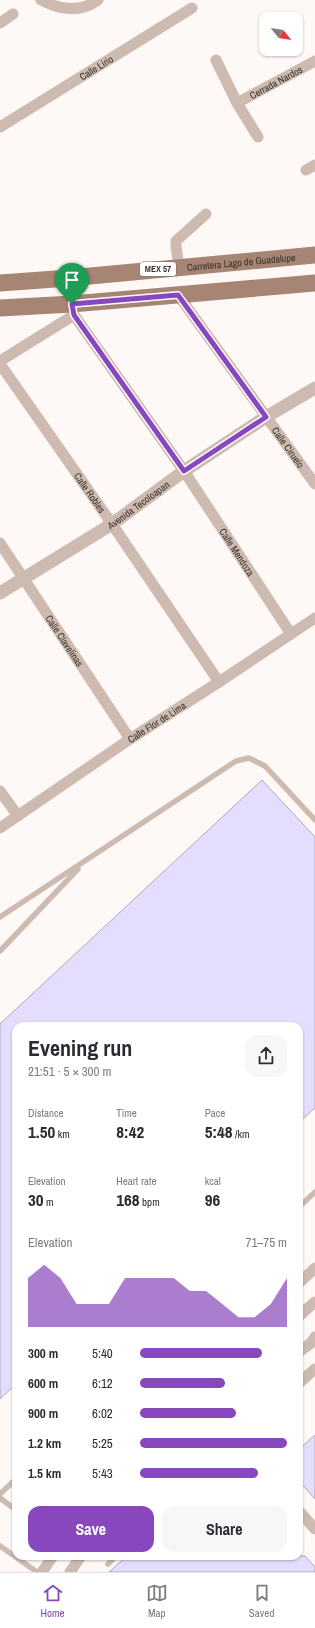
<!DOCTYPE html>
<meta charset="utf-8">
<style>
:root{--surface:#fff;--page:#f7f7f7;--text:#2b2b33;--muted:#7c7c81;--line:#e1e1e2;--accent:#8847bc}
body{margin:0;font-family:"Archivo Narrow",sans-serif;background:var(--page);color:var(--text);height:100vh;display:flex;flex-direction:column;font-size:15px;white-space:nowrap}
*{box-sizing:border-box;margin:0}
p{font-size:13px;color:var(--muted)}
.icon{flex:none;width:22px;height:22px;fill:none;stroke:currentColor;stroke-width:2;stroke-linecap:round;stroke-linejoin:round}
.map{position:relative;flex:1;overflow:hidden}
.panel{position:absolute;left:12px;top:1022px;width:291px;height:538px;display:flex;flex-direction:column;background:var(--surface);border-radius:12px;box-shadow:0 1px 3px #0004}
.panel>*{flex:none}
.needle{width:26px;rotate:120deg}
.fabs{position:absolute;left:259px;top:12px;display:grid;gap:8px}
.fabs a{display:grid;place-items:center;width:44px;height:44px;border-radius:8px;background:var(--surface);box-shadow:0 1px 3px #0004;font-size:20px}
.pin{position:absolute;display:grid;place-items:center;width:34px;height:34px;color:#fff;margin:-41px -17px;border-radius:50% 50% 50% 0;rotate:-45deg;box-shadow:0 0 4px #0007}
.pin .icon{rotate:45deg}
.round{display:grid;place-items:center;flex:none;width:42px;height:42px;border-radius:12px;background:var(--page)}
.headline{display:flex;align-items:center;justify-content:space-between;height:68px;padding:0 16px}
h1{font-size:22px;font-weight:700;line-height:30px}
.figures{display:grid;grid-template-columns:repeat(3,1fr);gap:6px;height:68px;padding:4px 16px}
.figures div{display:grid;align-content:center}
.figures b{font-size:17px;font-weight:700}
.figures small{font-size:11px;font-weight:400}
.figures p{font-size:11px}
.chart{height:112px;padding:8px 16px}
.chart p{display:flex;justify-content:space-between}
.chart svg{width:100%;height:72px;margin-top:4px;fill:var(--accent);opacity:.7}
.button{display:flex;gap:8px;margin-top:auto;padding:8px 16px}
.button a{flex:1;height:46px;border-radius:12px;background:var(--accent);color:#fff;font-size:16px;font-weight:700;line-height:46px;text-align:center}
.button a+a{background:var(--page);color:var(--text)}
ul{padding:0 16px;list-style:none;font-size:13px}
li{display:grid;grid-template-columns:64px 48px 1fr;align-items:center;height:30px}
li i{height:10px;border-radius:5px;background:var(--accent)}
.tabs{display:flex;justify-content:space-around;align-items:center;height:56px;border-top:1px solid var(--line);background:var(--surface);font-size:11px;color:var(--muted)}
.tabs a{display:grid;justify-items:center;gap:2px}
.tabs .on{color:var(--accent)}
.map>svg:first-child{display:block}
.building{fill:#e4ddfd;stroke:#ada7bf}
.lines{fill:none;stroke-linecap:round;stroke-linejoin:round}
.service{stroke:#cdbbb1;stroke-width:5.5}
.minor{stroke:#cdbbb1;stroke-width:11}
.tertiary{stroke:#cdbbb1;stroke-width:13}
.primary{stroke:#a68574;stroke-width:17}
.route-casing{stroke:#fff;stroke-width:8}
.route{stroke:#8847bc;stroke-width:5}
.labels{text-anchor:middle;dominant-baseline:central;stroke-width:3.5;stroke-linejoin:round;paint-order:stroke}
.shield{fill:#fff;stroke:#766f6b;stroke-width:1}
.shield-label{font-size:9px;font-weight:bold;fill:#3b312c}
.street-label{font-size:10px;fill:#3b312c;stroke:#fff}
</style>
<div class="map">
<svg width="315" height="1572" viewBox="0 0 315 1572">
<rect width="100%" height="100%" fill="#fef9f6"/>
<path class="building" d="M262,780L315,837V1108L299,1122V1026H16V1384L0,1399V1024Z
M315,1435V1499L299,1481V1449Z
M127,1556H305L315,1567V1572H109Z"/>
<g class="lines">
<path class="service" d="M0,917L236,761L249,758L265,766L315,820
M0,951L78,869
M299,1207L315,1192
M0,1494L16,1479
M0,1498L16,1510
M0,1546L37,1572
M108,1564L116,1556"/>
<g class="minor">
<path d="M41,0C60,10 80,13 98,0"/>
<path d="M0,23L13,14"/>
<path d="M216,60L237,103L258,137"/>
<path id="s1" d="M237,103L315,61"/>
<path id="s2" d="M0,127L192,8"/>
<path d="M306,170L315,165"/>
<path d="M179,267L176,246V241L206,214"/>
<path id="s3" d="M69,278L74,315L184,471L291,634"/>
<path id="s4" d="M178,295L315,484"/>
<path d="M0,361L74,315"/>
<path id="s5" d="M0,364L112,524L219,682"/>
<path id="s6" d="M0,543L130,739"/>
<path d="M0,791L18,816"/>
<path id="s7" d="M0,828L130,739L219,682L315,618"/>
<path d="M299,1283L315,1268"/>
<path d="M299,1316L315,1302"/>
<path d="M299,1352L311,1343L315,1337"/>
<path d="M299,1383L315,1369"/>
<path d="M299,1511L315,1529"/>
<path d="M42,1572L53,1556"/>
<path d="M70,1572L81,1556"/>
</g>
<path class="tertiary" id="s8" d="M0,593L112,524L184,471L266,417L315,388"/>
<g class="primary">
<path id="s9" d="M0,283L69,278L315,255"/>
<path d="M0,308L72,304L315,283"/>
</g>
</g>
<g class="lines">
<g class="route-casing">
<path id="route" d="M178,295L266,417L184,471L74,315L72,304Z"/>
</g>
<use href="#route" class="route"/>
</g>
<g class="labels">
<rect class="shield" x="140" y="262" width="36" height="14" rx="3"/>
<g class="shield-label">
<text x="158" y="269">MEX 57</text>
</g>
<g class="street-label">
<text stroke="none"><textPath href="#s2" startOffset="113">Calle Lirio</textPath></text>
<text stroke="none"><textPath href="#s1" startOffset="44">Cerrada Nardos</textPath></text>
<text stroke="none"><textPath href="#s9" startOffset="242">Carretera Lago de Guadalupe</textPath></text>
<text stroke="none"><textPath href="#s4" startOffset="188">Calle Ciruelo</textPath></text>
<text stroke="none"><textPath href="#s5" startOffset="157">Calle Robles</textPath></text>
<text stroke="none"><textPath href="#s8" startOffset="164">Avenida Tecoloapan</textPath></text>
<text stroke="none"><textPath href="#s3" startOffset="325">Calle Mendoza</textPath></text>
<text stroke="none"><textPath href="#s6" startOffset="117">Calle Clavelinas</textPath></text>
<text stroke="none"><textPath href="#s7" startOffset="189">Calle Flor de Lima</textPath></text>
</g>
</g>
</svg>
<div class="fabs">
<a><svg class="needle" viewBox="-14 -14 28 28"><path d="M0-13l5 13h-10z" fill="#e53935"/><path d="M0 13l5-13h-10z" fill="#7c7c81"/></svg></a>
</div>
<div class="pin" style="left:72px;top:304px;background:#1e9e55"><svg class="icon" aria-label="arrive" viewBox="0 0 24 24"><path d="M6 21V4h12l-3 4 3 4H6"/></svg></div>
<section class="panel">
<div class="headline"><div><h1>Evening run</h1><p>21:51 · 5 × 300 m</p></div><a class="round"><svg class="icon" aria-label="share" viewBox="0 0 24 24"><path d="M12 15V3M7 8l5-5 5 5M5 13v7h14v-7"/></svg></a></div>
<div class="figures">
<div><p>Distance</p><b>1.50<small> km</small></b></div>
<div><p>Time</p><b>8:42</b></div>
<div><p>Pace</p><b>5:48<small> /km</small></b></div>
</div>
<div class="figures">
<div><p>Elevation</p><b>30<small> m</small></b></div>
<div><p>Heart rate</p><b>168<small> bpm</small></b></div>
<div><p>kcal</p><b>96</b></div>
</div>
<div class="chart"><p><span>Elevation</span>71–75 m</p>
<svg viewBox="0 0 160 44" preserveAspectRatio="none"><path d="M0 44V14L10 6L20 14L30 30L40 30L50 30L60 14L70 14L80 14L90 14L100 22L110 22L120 30L130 38L140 38L150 30L160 14V44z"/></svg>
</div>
<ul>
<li><b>300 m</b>5:40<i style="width:83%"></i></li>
<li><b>600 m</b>6:12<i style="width:58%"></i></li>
<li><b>900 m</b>6:02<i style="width:65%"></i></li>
<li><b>1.2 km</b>5:25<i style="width:100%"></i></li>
<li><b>1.5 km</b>5:43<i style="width:80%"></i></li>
</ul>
<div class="button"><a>Save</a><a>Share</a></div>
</section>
</div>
<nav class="tabs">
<a class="on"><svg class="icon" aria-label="home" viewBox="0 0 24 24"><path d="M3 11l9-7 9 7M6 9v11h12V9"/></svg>Home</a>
<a><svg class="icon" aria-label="map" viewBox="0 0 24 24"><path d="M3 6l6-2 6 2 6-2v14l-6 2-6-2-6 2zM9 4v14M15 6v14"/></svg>Map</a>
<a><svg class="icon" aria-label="saved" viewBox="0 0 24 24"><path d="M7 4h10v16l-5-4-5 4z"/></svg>Saved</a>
</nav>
